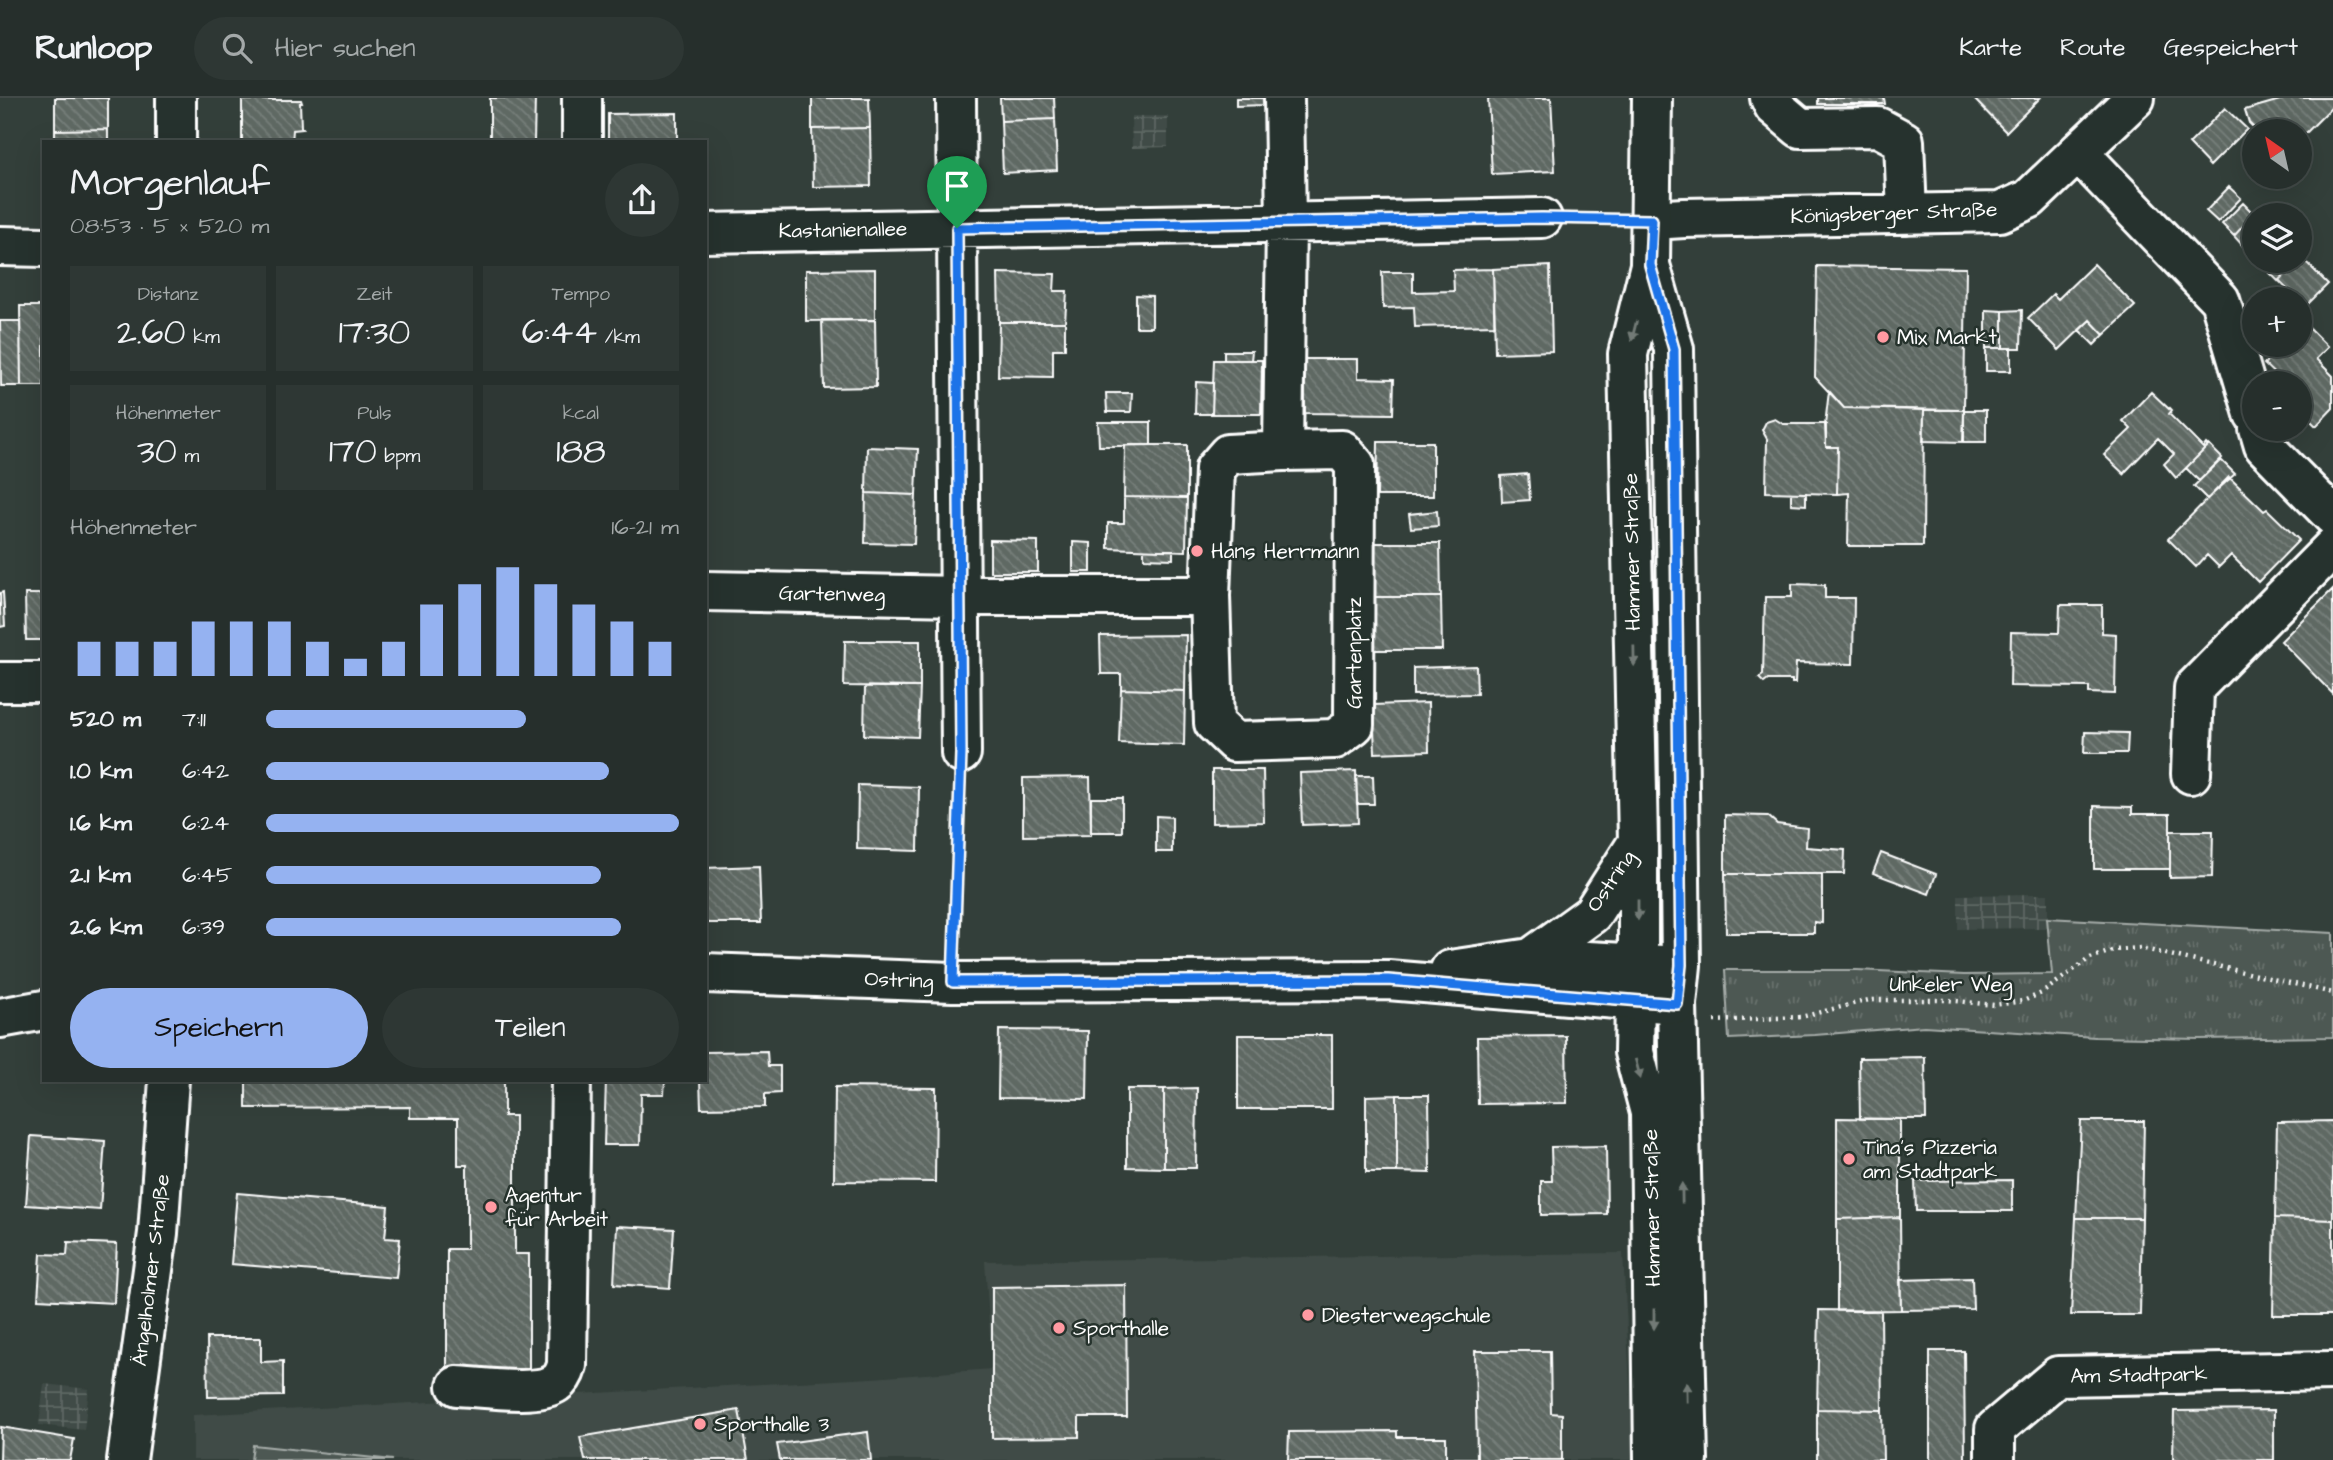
<!DOCTYPE html>
<html lang="de">
<meta charset="utf-8">
<style>
:root{--surface:#262f2c;--page:#2e3734;--text:#f1f3f6;--muted:#a4a9a9;--line:#424a48;--accent:#95b2f1}
body{margin:0;font-family:"Architects Daughter",sans-serif;background:var(--page);color:var(--text);height:100vh;display:flex;flex-direction:column;font-size:26px;white-space:nowrap}
*{box-sizing:border-box;margin:0}
p{font-size:23px;color:var(--muted)}
.icon{flex:none;width:38px;height:38px;fill:none;stroke:currentColor;stroke-width:2;stroke-linecap:round;stroke-linejoin:round}
.map{position:relative;flex:1;overflow:hidden}
.drawer{position:absolute;left:42px;top:42px;width:665px;height:942px;display:flex;flex-direction:column;background:var(--surface);border-radius:0px;box-shadow:0 7px 28px #0002,0 0 0 2px var(--line)}
.drawer>*{flex:none}
.needle{width:46px;rotate:326deg}
.fabs{position:absolute;left:2242px;top:21px;display:grid;gap:14px}
.fabs a{display:grid;place-items:center;width:70px;height:70px;border-radius:50%;background:var(--surface);box-shadow:0 7px 28px #0002,0 0 0 2px var(--line);font-size:35px}
.pin{position:absolute;display:grid;place-items:center;width:60px;height:60px;color:#fff;margin:-72px -30px;border-radius:50% 50% 50% 0;rotate:-45deg;box-shadow:0 0 7px #0007}
.pin .icon{rotate:45deg}
.round{display:grid;place-items:center;flex:none;width:74px;height:74px;border-radius:37px;background:var(--page)}
.headline{display:flex;align-items:center;justify-content:space-between;height:119px;padding:0 28px}
h1{font-size:38px;font-weight:600;line-height:52px}
.stats{display:grid;grid-template-columns:repeat(3,1fr);gap:10px;height:119px;padding:7px 28px}
.stats div{display:grid;align-content:center;border-radius:0px;background:var(--page);text-align:center}
.stats b{font-size:35px;font-weight:600}
.stats small{font-size:19px;font-weight:400}
.stats p{font-size:19px}
.chart{height:196px;padding:14px 28px}
.chart p{display:flex;justify-content:space-between}
.chart svg{width:100%;height:126px;margin-top:7px;stroke:var(--accent);stroke-width:6}
.button{display:flex;gap:14px;margin-top:auto;padding:14px 28px}
.button a{flex:1;height:80px;border-radius:42px;background:var(--accent);color:#111;font-size:28px;font-weight:600;line-height:80px;text-align:center}
.button a+a{background:var(--page);color:var(--text)}
ul{padding:0 28px;list-style:none;font-size:23px}
li{display:grid;grid-template-columns:112px 84px 1fr;align-items:center;height:52px}
li i{height:18px;border-radius:9px;background:var(--accent)}
header{display:flex;align-items:center;gap:42px;box-sizing:border-box;height:98px;padding:0 35px;background:var(--surface);border-bottom:2px solid var(--line)}
header strong{font-size:33px}
nav{display:flex;gap:38px;margin-inline-start:auto;font-size:24px}
.search{width:490px;height:63px;background:var(--page);display:flex;align-items:center;gap:18px;box-sizing:border-box;padding:0 24px;border-radius:38px;color:var(--muted);font-size:26px}
.map>svg:first-child{display:block}
.built{fill:#404c47}
.industrial{fill:url(#industrial-grid)}
.park{fill:url(#park-tufts);stroke:#a6aca9;stroke-width:2}
.garden{fill:#4d5853;stroke:#a6aca9;stroke-width:2}
.building{fill:url(#building-back-hatch);stroke:#fff;stroke-width:2}
.lines{fill:none;stroke-linecap:round;stroke-linejoin:round}
.minor-casing{stroke:#fff;stroke-width:44}
.major-casing{stroke:#fff;stroke-width:44}
.path{stroke:#fff;stroke-width:4.5;stroke-dasharray:2 5;stroke-linecap:butt}
.minor{stroke:#26332d;stroke-width:38}
.major{stroke:#26332d;stroke-width:38}
.oneway{fill:#727a76}
.route-casing{stroke:#fff;stroke-width:14}
.route{stroke:#1a73e8;stroke-width:9}
.poi-dot{fill:#ff9aa2;stroke:#26332d;stroke-width:2.5}
.labels{text-anchor:middle;dominant-baseline:central;stroke-width:5;stroke-linejoin:round;paint-order:stroke}
.street-label{font-size:21px;fill:#fff;stroke:#26332d}
.poi-label{font-size:21px;fill:#fff;stroke:#26332d;text-anchor:start}
</style>
<header>
<strong>Runloop</strong>
<div class="search"><svg class="icon" aria-label="search" viewBox="0 0 24 24"><circle cx="10" cy="10" r="6"/><path d="M15 15l6 6"/></svg>Hier suchen</div>
<nav><a>Karte</a><a>Route</a><a>Gespeichert</a></nav>
</header>
<div class="map">
<svg width="2333" height="1362" viewBox="0 0 2333 1362">
<defs>
<pattern id="industrial-grid" width="8" height="8" patternUnits="userSpaceOnUse" patternTransform="scale(1.75)"><rect width="8" height="8" fill="#404c47"/><path d="M0 4h8M4 0v8" fill="none" stroke="#5d6763"/></pattern>
<pattern id="park-tufts" width="24" height="20" patternUnits="userSpaceOnUse" patternTransform="scale(1.75)"><rect width="24" height="20" fill="#4d5853"/><path d="M3 7l-1-3M5 7V3M7 7l1-3M15 17l-1-3M17 17v-4M19 17l1-3" fill="none" stroke="#68716d"/></pattern>
<pattern id="building-back-hatch" width="6" height="6" patternUnits="userSpaceOnUse" patternTransform="scale(1.75)"><rect width="6" height="6" fill="#5f6964"/><path d="M-1 5l2 2M0 0l6 6M5-1l2 2" fill="none" stroke="#77807b"/></pattern>
</defs>
<rect width="100%" height="100%" fill="#333f3a"/>
<filter id="ink" filterUnits="userSpaceOnUse"><feTurbulence type="fractalNoise" baseFrequency=".0143" numOctaves="2"/><feDisplacementMap in="SourceGraphic" scale="14" xChannelSelector="R" yChannelSelector="G"/><feConvolveMatrix kernelMatrix="1 2 1 2 8 2 1 2 1" color-interpolation-filters="sRGB"/></filter>
<g filter="url(#ink)">
<path class="built" d="M1623,1155L1634,1362H193V1317L872,1280L992,1271L985,1163Z"/>
<path class="industrial" d="M1131,18H1168V49L1132,50Z
M2048,796V830L1958,831V797Z
M44,1286L89,1291L84,1332L39,1327Z"/>
<path class="park" d="M2047,820L2333,835V939L2200,941L2095,939L1924,928L1815,937L1729,941L1725,872H1857L1964,877L2052,876Z"/>
<path class="garden" d="M253,1347L393,1362H251Z"/>
<path class="building" d="M55,0H108V31L55,32Z
M490,0H535L534,44H490Z
M812,0H869L870,30L812,31Z
M1000,0H1054L1055,21L1001,23Z
M1236,0H1265V7L1236,8Z
M1488,0H1551L1555,73L1492,76Z
M1818,0H1884L1885,6H1818Z
M1973,0H2040L2006,34Z
M2287,0H2333V8L2300,41V33H2257L2249,25L2245,12Z
M242,2H301L302,5H300L301,29L303,31L293,32L292,44H242Z
M2225,10L2247,31L2210,68L2189,46Z
M677,15V44H608V16Z
M1055,21L1057,72L1003,75L1001,23Z
M870,30L871,88L813,89L812,31Z
M108,31V44H55V32Z
M2229,89L2241,100L2218,124L2206,113Z
M2243,105L2254,116L2234,138L2222,126Z
M2254,116V139L2244,149L2234,138Z
M2302,160L2328,186L2305,209L2300,201H2297L2279,183Z
M2276,163H2299L2278,183L2267,172Z
M2094,166L2135,208L2104,237L2090,222L2059,252L2028,220L2053,196L2058,201Z
M1550,168L1552,253L1495,255L1493,171Z
M1817,168L1966,170L1964,312L1844,310L1815,279Z
M875,171V222L806,223V172Z
M1493,171L1495,227L1415,229L1414,209L1383,210L1382,174H1413V194L1454,193L1453,172Z
M998,175L1055,176L1054,193H1067L1065,224H999Z
M1136,197L1152,198V229H1136Z
M20,208H44V288H21Z
M1986,212L2003,213V250H1986Z
M2022,212L2021,250H2003V213Z
M822,222H875L876,289L824,290Z
M2090,222L2104,237L2094,247L2079,232Z
M0,223H20L21,288H1Z
M999,224H1065V251H1053V279L998,278Z
M2304,225L2328,249L2316,261L2333,278V310L2316,328L2300,312V285H2284L2264,266L2283,247H2300V230Z
M1986,250H2011V273H1986Z
M1224,253H1252L1251,262H1224Z
M1305,261H1358V280L1394,281L1393,316L1305,315Z
M1214,262H1262L1261,316H1212Z
M1196,284L1213,285L1212,316H1195Z
M1829,293L1844,310L1924,312L1923,448H1848L1849,395L1837,396L1838,349H1826L1825,327Z
M2151,294L2169,311L2170,310L2172,312L2169,316L2203,350L2206,346L2208,348L2176,380L2164,366L2174,356L2158,340L2124,375L2125,377L2104,357L2131,331L2123,323Z
M1106,295H1132L1131,314H1107Z
M1924,312H1964V344L1923,343Z
M1964,312H1986V344H1963Z
M1775,321L1783,326H1826V349H1838L1837,396L1766,394L1767,341L1762,332L1766,324Z
M1098,324H1151V347L1099,348Z
M1378,344H1433V398H1377Z
M1125,347H1187V400L1124,399Z
M2209,347L2222,360L2199,383L2186,370Z
M867,349L918,351L916,397L866,395Z
M2221,362L2235,376L2207,401L2194,388Z
M1528,376L1530,402L1502,404L1501,378Z
M2229,379L2264,413L2267,411L2299,442L2258,484L2231,457L2219,469L2207,457L2196,469L2168,441Z
M866,395L916,397L914,446L865,445Z
M1791,395H1806V407L1791,406Z
M1124,399L1187,400L1186,453L1108,450V425H1124Z
M1437,413L1438,428L1411,430L1409,416Z
M990,442L1038,443V474H990Z
M1073,444L1091,445V474H1073Z
M1374,445H1440L1441,499H1374Z
M1144,452H1173V461L1144,460Z
M1792,486L1825,487V500H1854L1853,566L1796,565L1795,585H1792V582H1768L1764,585L1759,580L1763,577L1765,499H1792Z
M2333,491V596L2281,543Z
M3,494L5,528L0,529V495Z
M25,496H44V542H26Z
M1374,499H1441L1442,552H1373Z
M2060,507H2102V535L2116,536L2115,596L2089,595V589L2010,588L2011,534L2059,535Z
M1186,537L1185,593L1121,591V576H1101L1100,538Z
M845,543H920V589L844,588Z
M1476,568L1477,596L1413,597V570Z
M865,589H920L918,639L864,637Z
M1121,591L1185,593L1184,647L1119,645Z
M1428,605L1429,653L1375,655L1373,607Z
M2085,634L2128,635L2127,655H2084Z
M1212,672H1263L1264,724L1212,725Z
M1356,673L1358,725L1302,727L1300,675Z
M1356,678H1373L1374,706H1357Z
M1090,679L1091,737L1023,738V680Z
M858,687L919,689L918,753L857,751Z
M1091,700H1122V734H1091Z
M2094,708L2132,709V716H2170V771H2094Z
M1725,717L1768,718L1777,726L1807,730L1806,749L1845,752L1844,776H1725Z
M1156,718L1172,719V754H1156Z
M2170,733H2213L2212,779L2170,780Z
M1881,755L1936,776L1929,796L1873,775Z
M759,768L761,825H705V770Z
M1725,776H1822V825L1814,824V835H1726Z
M999,932L1088,933L1087,1001L998,1000Z
M1238,937H1332V1011H1238Z
M1566,938L1567,1005L1478,1006L1477,939Z
M767,953L768,968H780V995L765,996V1009L701,1010L700,982H705V954Z
M1925,959L1926,1021H1860L1859,960Z
M246,982H504V1018H515V1156H529V1279H447V1151H467V1067H458V1020H410V1009L246,1010Z
M606,982H665L664,996H641L640,1047H604Z
M835,989L936,990L935,1084L834,1083Z
M1197,990L1196,1070H1164V991Z
M1127,991H1164V1070L1127,1069Z
M1397,997H1429L1430,1075L1397,1074Z
M1397,997V1074H1366V998Z
M1837,1020L1900,1021V1119L1837,1121Z
M2081,1023H2144L2142,1120H2076Z
M2333,1023V1122L2275,1120L2277,1024Z
M31,1038L105,1043L100,1112L26,1107Z
M1606,1048L1607,1116L1541,1117V1083H1552L1551,1049Z
M2012,1082V1113H1916L1915,1083Z
M237,1095L388,1108L385,1140L400,1141L396,1180L231,1166Z
M1900,1119L1901,1212L1837,1213V1121Z
M2076,1120H2142L2140,1217H2071Z
M2275,1120L2333,1122V1217H2273Z
M617,1128L674,1131L670,1190L614,1186Z
M68,1144L117,1146L114,1205L38,1201L41,1156L67,1157Z
M1972,1180L1973,1211L1901,1212L1900,1182Z
M1126,1187L1127,1319H1079V1339L992,1340V1189Z
M1819,1212L1881,1213L1882,1312L1817,1311Z
M207,1240H261V1264L283,1263V1298L208,1299Z
M1475,1253H1550L1551,1315L1562,1316V1362H1288L1289,1334L1397,1333V1339H1446V1360H1477Z
M1930,1253H1964L1965,1362H1930Z
M1817,1311L1882,1312L1883,1362H1817Z
M739,1312L748,1362H585L580,1339Z
M2274,1312V1362H2173L2174,1313Z
M1,1329L74,1341L70,1362H0Z
M868,1334L871,1362H780L777,1346Z"/>
<g class="lines">
<g class="minor-casing">
<path id="minor" d="M176,0V44
M956,0L961,655
M1770,0L1774,8L1800,30L1878,29L1904,43L1907,116
M582,44V0
M2079,55L2220,202L2254,316
M1652,122L1684,120L2000,114L2029,101L2135,0
M705,135L1542,120
M0,148L44,149
M2259,331L2264,348L2333,418
M705,493L960,498H1210L1215,371L1228,356L1283,353
M1210,498L1214,625L1234,644L1335,641L1354,627L1355,367L1342,352L1283,353L1286,125L1284,0
M0,584H44
M2191,676L2194,590L2333,449
M1635,903L1634,954L1650,1015L1654,1362
M1677,906L1688,1362
M457,1288C480,1289 538,1298 556,1285C562,1281 565,1274 567,1267L571,982
M127,1362L158,1135L169,982
M1995,1362V1331L2058,1278L2333,1273"/>
</g>
<g class="major-casing">
<path id="major" d="M1531,860L1662,867
M1450,872L1531,860L1592,816L1638,744
M705,875L953,884L1388,882L1677,906L1681,867L1674,251L1650,167
M1635,903L1638,867V744L1628,256L1650,167L1652,0
M0,920L44,912"/>
</g>
<path class="path" d="M1579,121H1613
M954,845L959,693
M1714,923L1801,919L1869,902H1947L1994,907L2023,903L2042,895L2090,860L2115,852L2140,850L2333,895"/>
<use href="#minor" class="minor"/>
<use href="#major" class="major"/>
</g>
<defs><path id="oneway-solid" d="M-6-.8H1V-3.2L6.5 0L1 3.2V.8H-6Z" transform="scale(1.75)"/></defs>
<g class="oneway">
<use href="#oneway-solid" transform="translate(1634 233) rotate(104)"/>
<use href="#oneway-solid" transform="translate(1634 558) rotate(89)"/>
<use href="#oneway-solid" transform="translate(1638 812) rotate(90)"/>
<use href="#oneway-solid" transform="translate(1638 971) rotate(75)"/>
<use href="#oneway-solid" transform="translate(1682 1095) rotate(-91)"/>
<use href="#oneway-solid" transform="translate(1654 1221) rotate(90)"/>
<use href="#oneway-solid" transform="translate(1687 1294) rotate(-91)"/>
</g>
</g>
<g class="lines" filter="url(#ink)">
<g class="route-casing">
<path id="route" d="M1542,120L1652,122L1650,167L1674,251L1681,867L1677,906L1388,882L953,884L961,655L957,130Z"/>
</g>
<use href="#route" class="route"/>
</g>
<g class="poi-dot">
<circle cx="1883" cy="239" r="7"/>
<circle cx="1197" cy="453" r="7"/>
<circle cx="1849" cy="1061" r="7"/>
<circle cx="491" cy="1109" r="7"/>
<circle cx="1308" cy="1217" r="7"/>
<circle cx="1059" cy="1230" r="7"/>
<circle cx="700" cy="1326" r="7"/>
</g>
<g class="labels">
<g class="street-label">
<text transform="translate(1894 115) rotate(-2)">Königsberger Straße</text>
<text transform="translate(843 132) rotate(-1)">Kastanienallee</text>
<text transform="translate(1632 454) rotate(-91)">Hammer Straße</text>
<text transform="translate(832 496) rotate(1)">Gartenweg</text>
<text transform="translate(1354 555) rotate(-90)">Gartenplatz</text>
<text transform="translate(1611 783) rotate(-56)">Ostring</text>
<text transform="translate(899 882) rotate(2)">Ostring</text>
<text x="1951" y="886">Unkeler Weg</text>
<text transform="translate(1652 1110) rotate(-91)">Hammer Straße</text>
<text transform="translate(151 1172) rotate(-83)">Ängelholmer Straße</text>
<text transform="translate(2139 1277) rotate(-1)">Am Stadtpark</text>
</g>
<g class="poi-label">
<text x="1897" y="239">Mix Markt</text>
<text x="1211" y="453">Hans Herrmann</text>
<text x="1863" y="1049">Tina's Pizzeria<tspan x="1863" dy="24">am Stadtpark</tspan></text>
<text x="505" y="1097">Agentur<tspan x="505" dy="24">für Arbeit</tspan></text>
<text x="1322" y="1217">Diesterwegschule</text>
<text x="1073" y="1230">Sporthalle</text>
<text x="714" y="1326">Sporthalle 3</text>
</g>
</g>
</svg>
<div class="fabs">
<a><svg class="needle" viewBox="-14 -14 28 28"><path d="M0-13l5 13h-10z" fill="#e53935"/><path d="M0 13l5-13h-10z" fill="#a4a9a9"/></svg></a>
<a><svg class="icon" aria-label="layers" viewBox="0 0 24 24"><path d="M12 4l9 5-9 5-9-5zM3 14l9 5 9-5"/></svg></a>
<a>+</a>
<a>−</a>
</div>
<div class="pin" style="left:957px;top:130px;background:#1e9e55"><svg class="icon" aria-label="arrive" viewBox="0 0 24 24"><path d="M6 21V4h12l-3 4 3 4H6"/></svg></div>
<section class="drawer">
<div class="headline"><div><h1>Morgenlauf</h1><p>08:53 · 5 × 520 m</p></div><a class="round"><svg class="icon" aria-label="share" viewBox="0 0 24 24"><path d="M12 15V3M7 8l5-5 5 5M5 13v7h14v-7"/></svg></a></div>
<div class="stats">
<div><p>Distanz</p><b>2.60<small> km</small></b></div>
<div><p>Zeit</p><b>17:30</b></div>
<div><p>Tempo</p><b>6:44<small> /km</small></b></div>
</div>
<div class="stats">
<div><p>Höhenmeter</p><b>30<small> m</small></b></div>
<div><p>Puls</p><b>170<small> bpm</small></b></div>
<div><p>kcal</p><b>188</b></div>
</div>
<div class="chart"><p><span>Höhenmeter</span>16–21 m</p>
<svg viewBox="0 0 160 44" preserveAspectRatio="none"><path d="M5 44V32M15 44V32M25 44V32M35 44V25M45 44V25M55 44V25M65 44V32M75 44V38M85 44V32M95 44V19M105 44V12M115 44V6M125 44V12M135 44V19M145 44V25M155 44V32"/></svg>
</div>
<ul>
<li><b>520 m</b>7:11<i style="width:63%"></i></li>
<li><b>1.0 km</b>6:42<i style="width:83%"></i></li>
<li><b>1.6 km</b>6:24<i style="width:100%"></i></li>
<li><b>2.1 km</b>6:45<i style="width:81%"></i></li>
<li><b>2.6 km</b>6:39<i style="width:86%"></i></li>
</ul>
<div class="button"><a>Speichern</a><a>Teilen</a></div>
</section>
</div>
